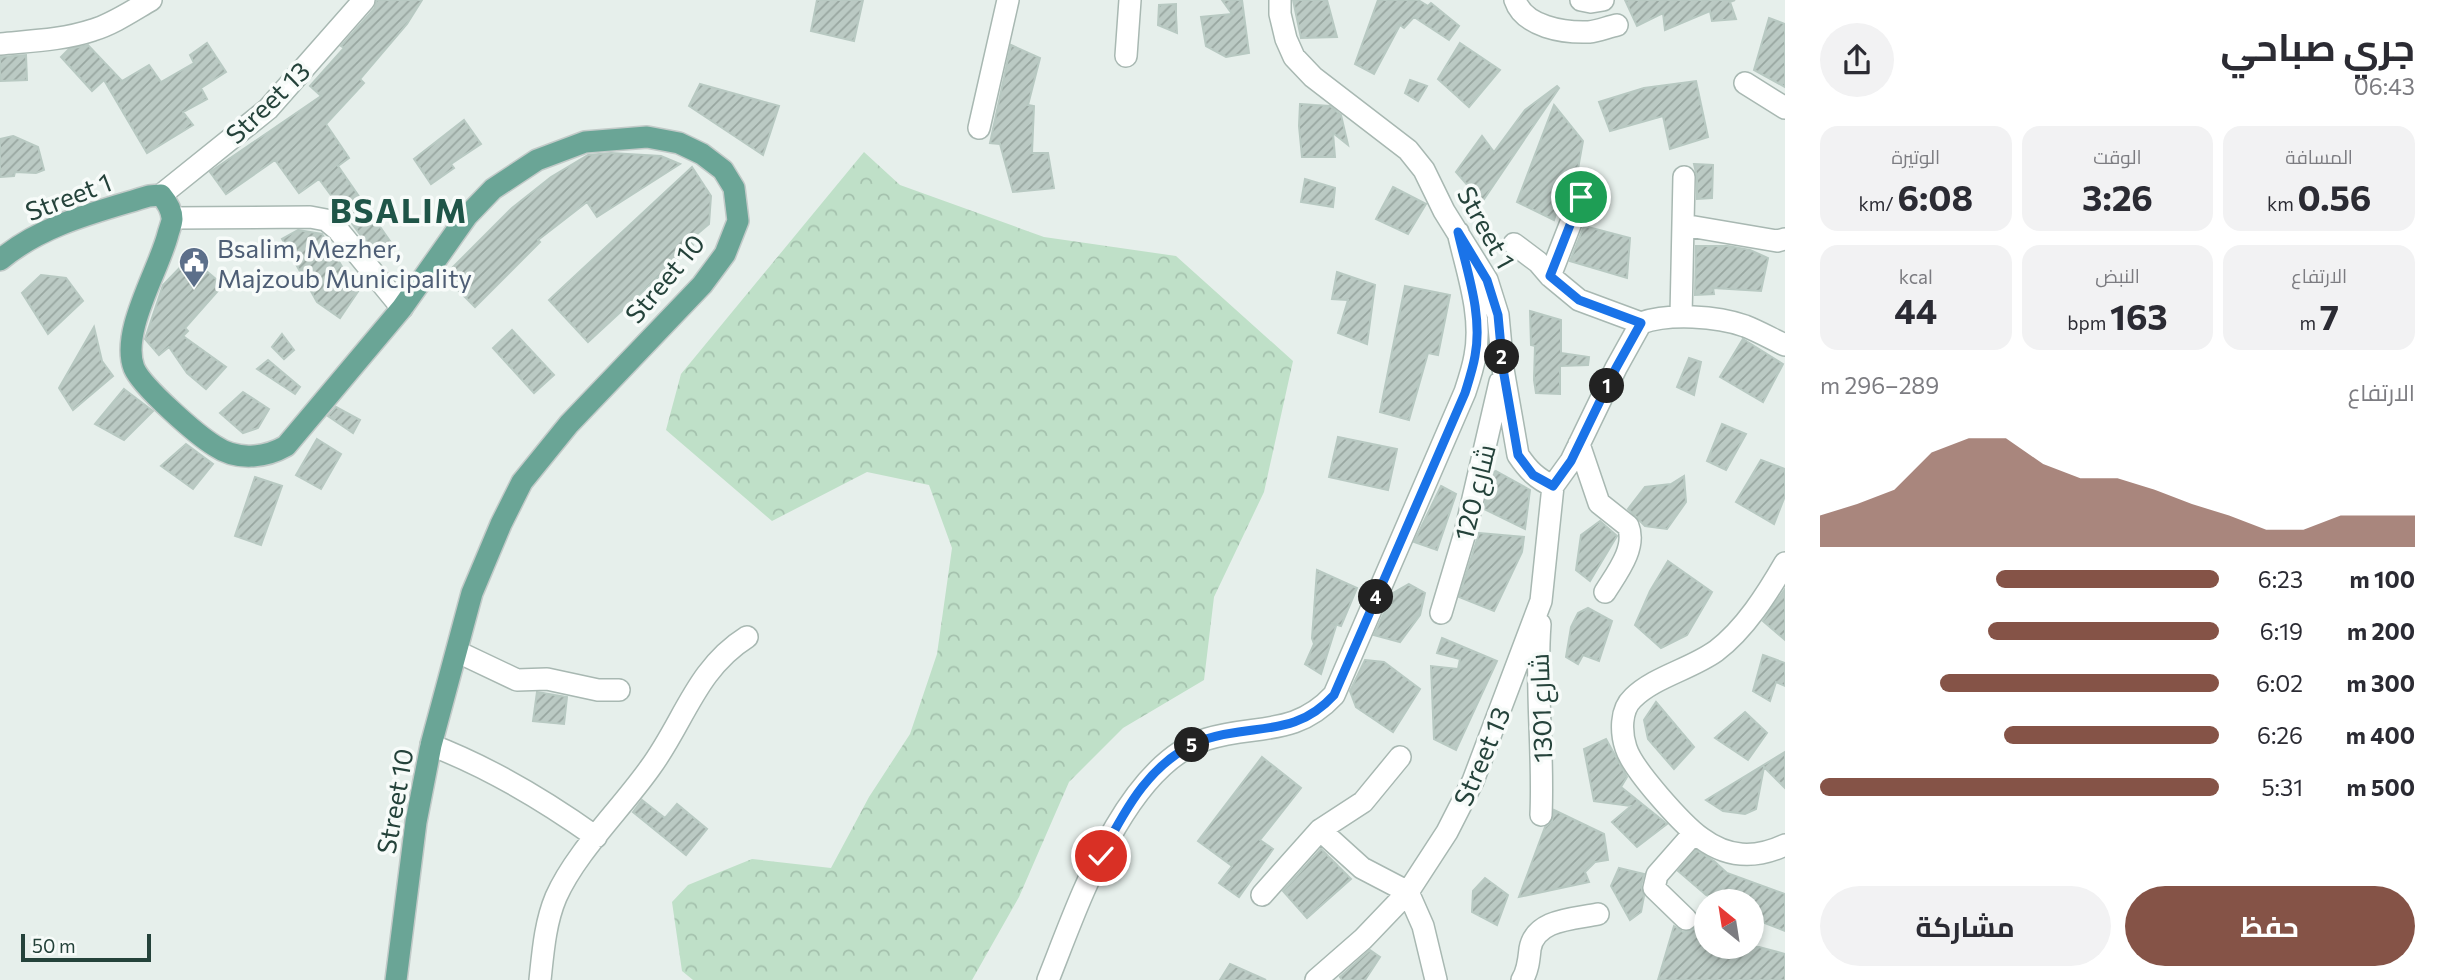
<!DOCTYPE html>
<html lang="ar">
<meta charset="utf-8">
<style>
:root{--surface:#fff;--page:#f2f2f3;--text:#2b2b33;--muted:#7c7c81;--accent:#855347}
body{margin:0;font-family:Commissioner,Cairo,sans-serif;background:var(--page);color:var(--text);direction:rtl;height:100vh;display:flex;flex-direction:column;font-size:26px;white-space:nowrap}
*{box-sizing:border-box;margin:0}
p{font-size:23px;color:var(--muted)}
.icon{flex:none;width:38px;height:38px;fill:none;stroke:currentColor;stroke-width:2;stroke-linecap:round;stroke-linejoin:round}
.map{position:relative;flex:1;overflow:hidden;direction:ltr}
.panel{display:flex;flex-direction:column;background:var(--surface);width:665px}
.panel>*{flex:none}
.needle{width:46px;rotate:330deg}
.controls{position:absolute;left:1694px;top:889px;display:grid;gap:14px}
.controls a{display:grid;place-items:center;width:70px;height:70px;border-radius:50%;background:var(--surface);box-shadow:0 4px 10px #0003;font-size:35px}
.scale{position:absolute;left:21px;bottom:18px;width:130px;box-sizing:border-box;padding-left:7px;border:4px solid #24423a;border-top:0;font-size:19px;line-height:24px;white-space:nowrap;color:#24423a;-webkit-text-stroke:5px #f7fbf9;paint-order:stroke}
.pin{position:absolute;display:grid;place-items:center;width:60px;height:60px;color:#fff;margin:-30px;border:4px solid #fff;border-radius:50%;box-shadow:0 2px 7px #0007}
.km{position:absolute;width:35px;height:35px;margin:-18px;border-radius:50%;background:#222;color:#fff;font-size:19px;line-height:35px;text-align:center}
.round{display:grid;place-items:center;flex:none;width:74px;height:74px;border-radius:37px;background:var(--page)}
.head{display:flex;align-items:center;justify-content:space-between;height:119px;padding:0 35px}
h1{font-size:38px;font-weight:700;line-height:52px}
.metrics{display:grid;grid-template-columns:repeat(3,1fr);gap:10px;height:119px;padding:7px 35px}
.metrics div{display:grid;align-content:center;border-radius:18px;background:var(--page);text-align:center}
.metrics b{font-size:35px;font-weight:700}
.metrics small{font-size:19px;font-weight:400}
.metrics p{font-size:19px}
.chart{height:196px;padding:14px 35px}
.chart p{display:flex;justify-content:space-between}
.chart svg{width:100%;height:126px;margin-top:7px;fill:var(--accent);opacity:.7}
.primary-button{display:flex;gap:14px;margin-top:auto;padding:14px 35px}
.primary-button a{flex:1;height:80px;border-radius:42px;background:var(--accent);color:#fff;font-size:28px;font-weight:700;line-height:80px;text-align:center}
.primary-button a+a{background:var(--page);color:var(--text)}
ul{padding:0 35px;list-style:none;font-size:23px}
li{display:grid;grid-template-columns:112px 84px 1fr;align-items:center;height:52px}
li i{height:18px;border-radius:9px;background:var(--accent)}
main{display:flex;flex:1;min-height:0}
.map>svg:first-child{display:block}
.forest{fill:url(#forest-crowns)}
.building{fill:url(#building-hatch);stroke:#b8c9c2;stroke-width:2}
.lines{fill:none;stroke-linecap:round;stroke-linejoin:round}
.minor-casing{stroke:#a8b8b2;stroke-width:24}
.major-casing{stroke:#c2cac8;stroke-width:24}
.minor{stroke:#fff;stroke-width:21}
.major{stroke:#6aa596;stroke-width:21}
.route-casing{stroke:#fff;stroke-width:14}
.route{stroke:#1a73e8;stroke-width:9}
.labels{text-anchor:middle;dominant-baseline:central;stroke-width:7;stroke-linejoin:round;paint-order:stroke}
.street-label{font-size:26px;fill:#24423a;stroke:#f7fbf9}
.service-label{font-size:26px;fill:#4e5e75;stroke:#f7fbf9;text-anchor:start}
.district-label{font-size:33px;font-weight:bold;letter-spacing:2px;fill:#1f5548;stroke:#f7fbf9}
</style>
<main>
<section class="panel">
<div class="head"><div><h1>جري صباحي</h1><p>06:43</p></div><a class="round"><svg class="icon" aria-label="share" viewBox="0 0 24 24"><path d="M12 15V3M7 8l5-5 5 5M5 13v7h14v-7"/></svg></a></div>
<div class="metrics">
<div><p>المسافة</p><b>0.56<small> km</small></b></div>
<div><p>الوقت</p><b>3:26</b></div>
<div><p>الوتيرة</p><b>6:08<small> /km</small></b></div>
</div>
<div class="metrics">
<div><p>الارتفاع</p><b>7<small> m</small></b></div>
<div><p>النبض</p><b>163<small> bpm</small></b></div>
<div><p>kcal</p><b>44</b></div>
</div>
<div class="chart"><p><span>الارتفاع</span>289–296 m</p>
<svg viewBox="0 0 160 44" preserveAspectRatio="none"><path d="M0 44V33L10 29L20 24L30 11L40 6L50 6L60 15L70 20L80 20L90 24L100 29L110 33L120 38L130 38L140 33L150 33L160 33V44z"/></svg>
</div>
<ul>
<li><b>100 m</b>6:23<i style="width:56%"></i></li>
<li><b>200 m</b>6:19<i style="width:58%"></i></li>
<li><b>300 m</b>6:02<i style="width:70%"></i></li>
<li><b>400 m</b>6:26<i style="width:54%"></i></li>
<li><b>500 m</b>5:31<i style="width:100%"></i></li>
</ul>
<div class="primary-button"><a>حفظ</a><a>مشاركة</a></div>
</section>
<div class="map">
<svg width="1785" height="980" viewBox="0 0 1785 980">
<defs>
<pattern id="forest-crowns" width="20" height="18" patternUnits="userSpaceOnUse" patternTransform="scale(1.75)"><rect width="20" height="18" fill="#bfe0c8"/><path d="M2 6a3 3 0 1 1 6 0M12 15a3 3 0 1 1 6 0" fill="none" stroke="#a4c1ad"/></pattern>
<pattern id="building-hatch" width="6" height="6" patternUnits="userSpaceOnUse" patternTransform="scale(1.75)"><rect width="6" height="6" fill="#bbcac4"/><path d="M-1 1l2-2M0 6l6-6M5 7l2-2" fill="none" stroke="#98a6a0"/></pattern>
</defs>
<rect width="100%" height="100%" fill="#e6efeb"/>
<path class="forest" d="M864,152L900,185L1044,237L1176,256L1293,361L1264,492L1214,597L1204,680L1123,728L1069,782L1019,897L972,980H693L682,971L672,902L688,885L752,859L831,868L869,797L910,734L937,654L952,548L929,485L867,472L772,521L666,430L681,374Z"/>
<path class="building" d="M377,0H422L407,24L360,79L364,83L326,124L349,158L338,166L392,244L376,256L319,179L299,193L275,160L226,194L210,172L321,96L310,86L344,48L341,46L374,9Z
M817,0H863L854,41L811,31Z
M1222,0H1242L1249,53L1226,57L1206,46L1201,17L1232,14Z
M1293,0H1327L1337,37L1301,38Z
M1378,0H1418L1428,6L1431,3L1459,26L1449,40L1414,17L1404,28L1400,25L1374,74L1355,64Z
M1625,0H1735L1730,2L1736,19L1712,21L1710,11L1665,30L1663,13L1637,26Z
M1176,4V15L1177,33L1158,25L1159,5Z
M1769,18L1785,24V87L1754,70Z
M207,43L226,72L201,88L207,99L183,112L193,125L147,153L104,80L92,91L61,57L69,49L88,45L122,81L149,65L161,82L194,63L190,55Z
M1460,43L1500,70L1469,107L1438,79Z
M1011,45L1040,58L1028,105L1034,106L1032,153H1048L1054,188L1013,192L1000,144L990,143Z
M26,55L27,80L0,81V57Z
M1410,80L1427,86L1418,101L1405,93Z
M1696,81L1708,137L1670,149L1663,116L1610,131L1599,102L1644,88Z
M700,84L779,106L763,155L689,106Z
M1557,86L1559,88L1482,202L1456,172L1482,136L1494,152L1525,110Z
M1300,104L1330,106L1341,115L1348,145L1333,133L1335,157H1302L1299,126Z
M1554,105L1583,141L1576,180L1568,177L1554,220L1517,202Z
M464,120L481,144L451,164L454,168L431,184L414,159Z
M13,136L38,147L44,170L36,173L15,172L14,176L0,177V139Z
M611,153L661,156L680,164L597,217L587,202L538,240L540,242L475,307L444,276L512,208L551,177L588,155Z
M1694,164L1713,165L1712,198L1697,199V177Z
M692,167L711,196L709,224L689,241L693,245L588,342L549,300Z
M1305,179L1335,188L1333,207L1301,202Z
M1393,187L1426,204L1408,234L1376,219Z
M1584,226L1630,238L1627,278L1570,261Z
M298,230L322,234L346,273L363,284L340,318L317,302L282,239Z
M1696,246H1728L1750,250L1768,258L1761,291L1713,288L1714,294L1695,295Z
M190,257L223,285L185,328L188,331L183,336L226,367L206,389L187,373L169,347L159,355L145,339L163,285Z
M1337,272L1375,285L1367,344L1338,333L1348,300L1332,299Z
M41,275L66,278L83,301L48,334L22,293Z
M1405,286L1450,295L1438,355L1428,353L1409,420L1380,412Z
M1530,311L1561,320V353L1589,357L1588,365L1560,366V394L1536,393L1534,380L1535,346L1531,345Z
M94,327L102,361L113,376L73,410L59,388Z
M512,330L554,375L534,393L493,348Z
M282,334L294,350L284,359L272,347Z
M1743,339L1783,364L1763,402L1720,377Z
M1689,358L1701,362L1694,395L1677,387Z
M268,360L300,387L295,394L257,369Z
M124,389L153,411L124,440L95,424Z
M243,392L269,409L258,428L243,433L220,413Z
M336,407L360,420L353,433L328,416Z
M1722,424L1746,434L1726,470L1707,461Z
M1338,437L1397,449L1388,490L1329,477Z
M317,439L341,454L321,489L296,475Z
M186,444L213,464L193,489L161,466Z
M1761,460L1785,469V496L1774,524L1736,502Z
M1496,471L1530,490L1525,529L1484,509L1492,473Z
M1684,476L1686,502L1667,529L1645,526L1628,509L1645,487L1671,484Z
M255,477L282,486L261,545L235,536Z
M1441,486L1456,494L1437,550L1414,542Z
M1600,521L1617,536L1590,581L1576,570L1581,535Z
M1479,533L1524,537L1522,552L1494,611L1459,597Z
M1668,561L1712,592L1687,635L1661,648L1635,625L1650,591Z
M1317,570L1357,588L1341,626L1334,624L1336,626L1321,674L1305,664L1314,644L1312,638Z
M1409,584L1425,593L1420,615L1400,642L1374,635L1393,593Z
M1785,589V640L1763,621Z
M1588,608L1612,621L1599,661L1583,655L1578,664L1566,657L1571,627L1578,613Z
M1442,638L1497,661L1456,750L1434,739L1431,666L1458,669L1460,659L1437,653Z
M1763,655L1785,663V686L1776,682L1770,701L1753,691Z
M1365,660L1384,662L1420,689L1393,732L1356,707L1350,691Z
M537,692L567,697L564,724L533,721Z
M1656,702L1694,747L1674,769L1648,739L1644,720Z
M1745,712L1767,733L1748,760L1715,738Z
M1606,739L1627,777L1621,787L1667,824L1637,847L1612,822L1631,806L1594,801L1584,749Z
M1785,752V788L1764,767L1756,809L1745,814L1723,811L1706,800Z
M1262,757L1301,788L1260,840L1273,849L1239,897L1219,883L1232,866L1198,841Z
M642,800L665,818L677,804L707,829L686,855L633,812Z
M1554,810L1604,834L1608,860L1595,862L1585,872L1589,882L1519,897L1545,827L1552,821Z
M1321,849L1351,879L1307,918L1283,891Z
M1696,850L1714,861L1727,873L1785,894V931L1752,918V901H1718L1706,895L1678,871Z
M1619,868L1644,874L1641,886L1644,896L1641,912L1630,920L1611,886Z
M1485,878L1508,895L1497,925L1472,912L1473,891Z
M1674,926L1683,932L1696,928L1706,931V947H1759L1785,954V980H1658Z
M1370,950L1380,957L1365,980H1342L1340,977Z
M1230,964L1266,980H1220Z"/>
<g class="lines">
<g class="minor-casing">
<path id="minor" d="M1280,0V14L1286,39L1294,57L1313,77L1408,150L1424,170L1444,211L1487,280L1498,315L1503,369L1518,455C1528,470 1537,479 1553,486L1571,461L1616,368L1641,323C1669,313 1717,316 1745,326C1758,331 1772,339 1785,345
M1515,0C1524,27 1564,33 1589,32C1598,31 1608,27 1617,25
M1581,0L1591,2L1603,0
M0,44C31,41 63,40 93,30C113,24 132,11 151,0
M1126,56L1130,0
M1745,83L1785,108
M979,128L1008,0
M161,195L268,109L364,0
M172,218L310,217L326,220L338,230L402,308
M1683,225L1777,241L1785,239
M1514,244L1538,262L1550,276L1579,300L1641,323
M1550,276L1581,197
M1681,316L1684,177
M1579,444L1599,503L1628,526C1637,548 1616,574 1605,592
M1785,563C1767,594 1745,629 1716,651C1691,669 1654,677 1633,698C1620,710 1621,733 1626,748C1633,770 1682,824 1701,838C1728,858 1755,859 1785,845
M1441,613L1465,533L1500,382
M1540,624C1535,688 1544,751 1541,815
M458,652L517,680L547,679L598,690H619
M431,745C491,768 544,800 596,837
M1320,830L1362,868L1408,892L1423,926L1436,980
M1262,895L1320,830L1363,802L1400,757
M1686,919L1654,888L1657,875L1694,833
M540,980C543,952 545,923 556,897C576,852 621,809 650,768C684,722 696,669 747,637
M1048,980C1078,905 1124,765 1207,739C1256,724 1295,737 1334,695L1465,392C1469,380 1473,368 1475,356C1483,315 1467,272 1458,232
M1316,980L1363,939L1408,892L1447,832L1473,781L1541,601L1553,486
M1522,980C1528,971 1529,959 1530,949C1535,919 1574,919 1598,914"/>
</g>
<g class="major-casing">
<path id="major" d="M0,260C43,224 97,212 149,196L161,195C166,201 172,210 172,219C172,223 169,230 168,234C159,270 120,332 134,368C142,387 197,435 215,446C237,461 265,458 286,446L402,308L467,216L493,189L537,160L585,142L647,137L679,143L702,154L723,170L734,188L738,221L725,254L702,285L569,424L522,482L501,524L472,593L431,745L416,822L396,980"/>
</g>
<use href="#minor" class="minor"/>
<use href="#major" class="major"/>
</g>
<g class="lines">
<g class="route-casing">
<path id="route" d="M1101,856C1125,809 1152,758 1206,739C1255,723 1295,738 1334,695L1465,393C1469,380 1473,368 1475,356C1483,315 1467,272 1458,232L1487,280L1498,315L1503,369L1518,455L1533,475L1553,486L1571,461L1616,368L1641,323L1579,300L1550,276L1581,197"/>
</g>
<use href="#route" class="route"/>
</g>
<defs>
<g id="civic-pin" transform="scale(1.575)"><path d="M0 17L-7.5 6A9.5 9.5 0 1 1 7.5 6Z" fill="#5c6f8a" stroke="#f7fbf9"/><path d="M-.6-6.5H3V-4.5H.6V-3L4-1V1h2V6H-6V1h2V-1L-.6-3ZM-1.2 2.5V6h2.4V2.5Z" fill="#fff"/></g>
</defs>
<g fill-rule="evenodd">
<use href="#civic-pin" x="194" y="262"/>
</g>
<g class="labels">
<g class="street-label">
<text transform="translate(267 102) rotate(-44)">Street 13</text>
<text transform="translate(68 196) rotate(-21)">Street 1</text>
<text transform="translate(1487 227) rotate(61)">Street 1</text>
<text transform="translate(664 278) rotate(-50)">Street 10</text>
<text transform="translate(1474 492) rotate(-76)">شارع 120</text>
<text transform="translate(1540 708) rotate(-92)">شارع 1301</text>
<text transform="translate(1481 756) rotate(-67)">Street 13</text>
<text transform="translate(394 801) rotate(-80)">Street 10</text>
</g>
<g class="service-label">
<text x="217" y="247">Bsalim, Mezher,<tspan x="217" dy="30">Majzoub Municipality</tspan></text>
</g>
<g class="district-label">
<text x="399" y="209">BSALIM</text>
</g>
</g>
</svg>
<div class="controls">
<a><svg class="needle" viewBox="-14 -14 28 28"><path d="M0-13l5 13h-10z" fill="#e53935"/><path d="M0 13l5-13h-10z" fill="#7c7c81"/></svg></a>
</div>
<div class="scale">50 m</div>
<div class="pin" style="left:1581px;top:197px;background:#1e9e55"><svg class="icon" aria-label="arrive" viewBox="0 0 24 24"><path d="M6 21V4h12l-3 4 3 4H6"/></svg></div>
<div class="pin" style="left:1101px;top:856px;background:#d93025"><svg class="icon" aria-label="check" viewBox="0 0 24 24"><path d="M5 12l5 5 9-10"/></svg></div>
<b class="km" style="left:1607px;top:386px">1</b>
<b class="km" style="left:1502px;top:357px">2</b>
<b class="km" style="left:1376px;top:597px">4</b>
<b class="km" style="left:1192px;top:745px">5</b>
</div>
</main>
